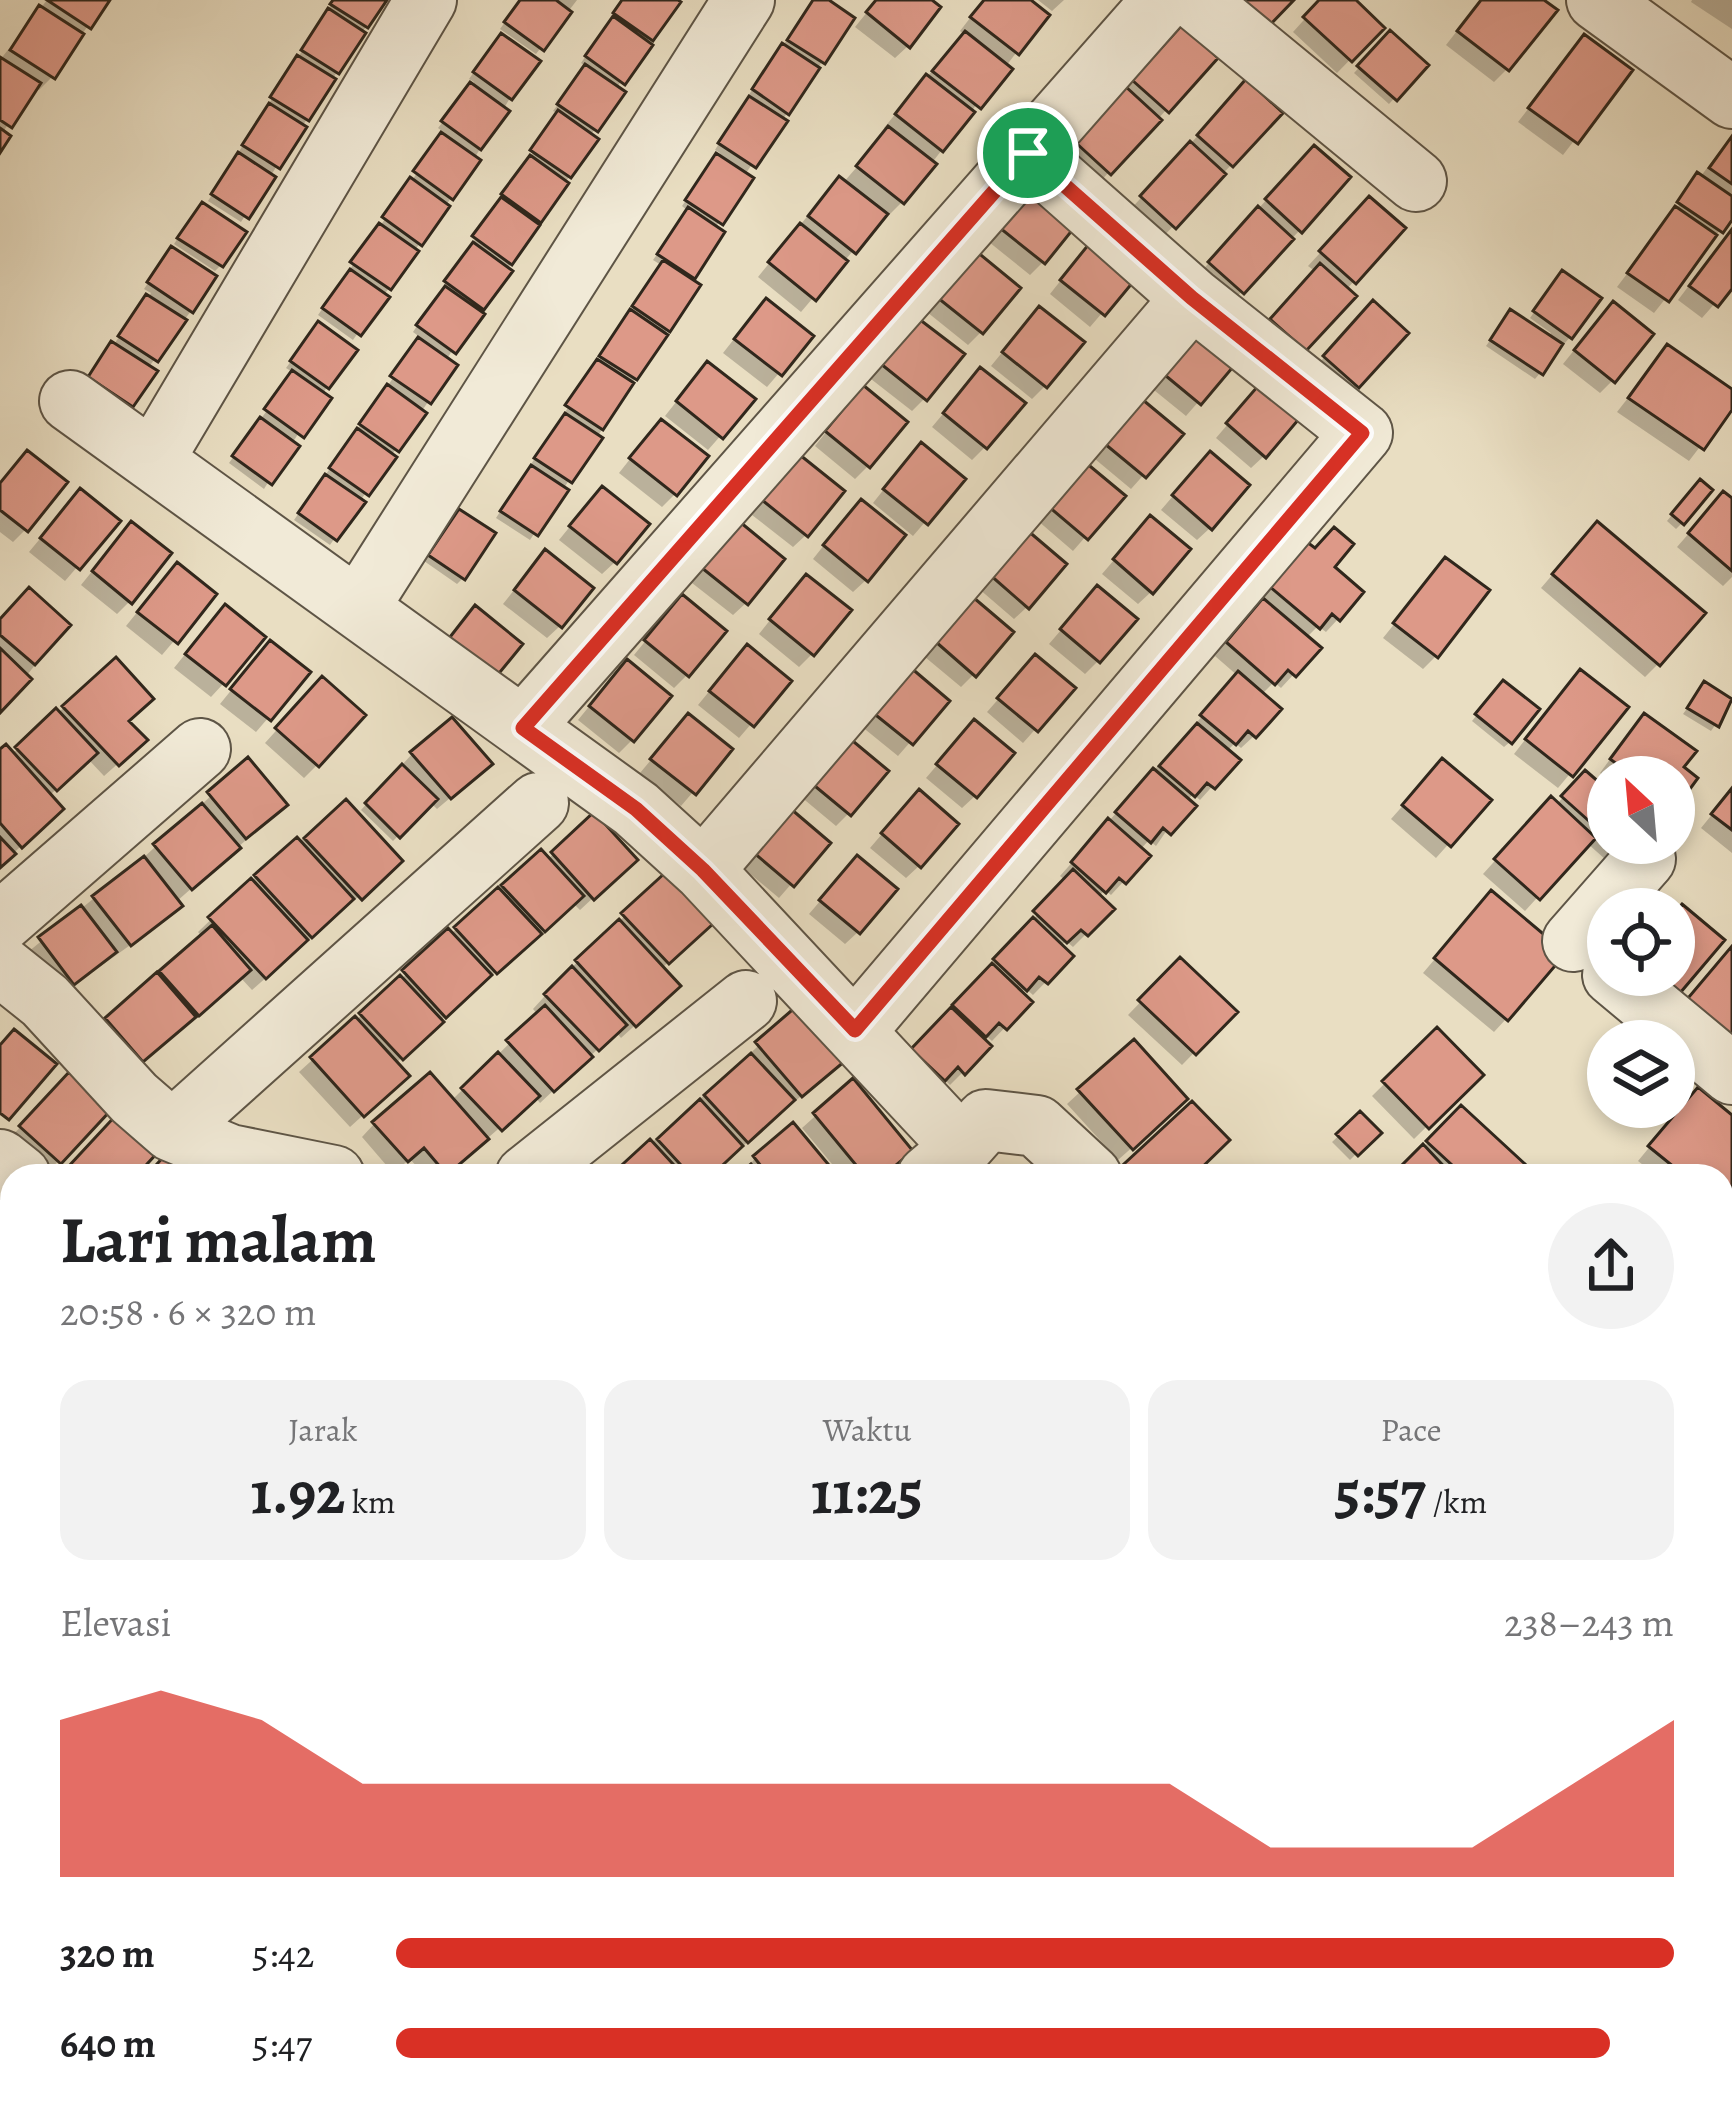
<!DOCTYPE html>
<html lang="id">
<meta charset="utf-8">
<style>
:root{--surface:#fff;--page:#f2f2f2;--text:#202124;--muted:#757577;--accent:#d93025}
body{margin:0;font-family:Alegreya,serif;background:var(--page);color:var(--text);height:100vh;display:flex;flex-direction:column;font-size:45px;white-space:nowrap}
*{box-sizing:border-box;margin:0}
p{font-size:39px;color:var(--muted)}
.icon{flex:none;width:66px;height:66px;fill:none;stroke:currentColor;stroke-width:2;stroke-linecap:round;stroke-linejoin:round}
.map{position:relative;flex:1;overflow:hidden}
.panel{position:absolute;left:0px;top:1164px;width:1734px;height:951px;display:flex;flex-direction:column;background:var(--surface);border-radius:36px 36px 0 0;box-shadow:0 6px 18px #0003}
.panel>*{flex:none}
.needle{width:78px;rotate:334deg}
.fabs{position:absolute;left:1587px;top:756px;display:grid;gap:24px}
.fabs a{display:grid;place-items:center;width:108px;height:108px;border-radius:50%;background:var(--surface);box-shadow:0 6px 18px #0003;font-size:60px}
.pin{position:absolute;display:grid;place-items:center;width:102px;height:102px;color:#fff;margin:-51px;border:6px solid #fff;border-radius:50%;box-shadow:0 3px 12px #0007}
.round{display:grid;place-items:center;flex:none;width:126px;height:126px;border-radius:63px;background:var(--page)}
.head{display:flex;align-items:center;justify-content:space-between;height:204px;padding:0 60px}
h1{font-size:66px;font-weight:600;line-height:90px}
.metrics{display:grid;grid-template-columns:repeat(3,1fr);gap:18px;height:204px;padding:12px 60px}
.metrics div{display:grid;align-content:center;border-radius:30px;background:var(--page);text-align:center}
.metrics b{font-size:60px;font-weight:600}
.metrics small{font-size:33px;font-weight:400}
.metrics p{font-size:33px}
.chart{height:336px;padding:24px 60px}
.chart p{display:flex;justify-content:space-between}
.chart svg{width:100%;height:216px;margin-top:12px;fill:var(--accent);opacity:.7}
ul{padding:0 60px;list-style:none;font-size:39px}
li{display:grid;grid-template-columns:192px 144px 1fr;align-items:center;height:90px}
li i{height:30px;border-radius:15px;background:var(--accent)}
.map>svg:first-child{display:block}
.shadow{fill:#0003}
.building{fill:#d98;stroke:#30271c;stroke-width:3}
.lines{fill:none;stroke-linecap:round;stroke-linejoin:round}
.street-casing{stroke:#5e5546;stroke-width:64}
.highway-casing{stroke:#30271c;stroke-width:70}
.street{stroke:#f1ead7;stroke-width:60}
.highway{stroke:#e4bf81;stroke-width:66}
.route-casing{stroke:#fff;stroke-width:24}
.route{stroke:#d93025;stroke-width:15}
</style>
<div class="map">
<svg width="1732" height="2113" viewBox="0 0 1732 2113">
<rect width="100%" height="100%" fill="#e9dec2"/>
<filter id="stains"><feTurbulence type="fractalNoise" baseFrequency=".00167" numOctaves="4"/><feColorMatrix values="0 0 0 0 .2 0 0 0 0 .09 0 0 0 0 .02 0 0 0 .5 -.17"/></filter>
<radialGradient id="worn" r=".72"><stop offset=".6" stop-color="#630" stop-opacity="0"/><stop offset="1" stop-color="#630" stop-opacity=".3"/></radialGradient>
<path class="shadow" d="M47,0H106L52,77L39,90L35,87L2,133L0,147V60Z
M334,0H383L241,222L208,201Z
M521,0H577L536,54L500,29Z
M624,0H673L616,89L621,93L590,136L565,184L446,360L428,402L330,545L294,520L421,338L413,332L559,114L553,111L587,67L581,63Z
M823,0L822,62L744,176L715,229L721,233L667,330L530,540L496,518L661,265L653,260L688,211L682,206L720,153L715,150L748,96L813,2Z
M877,0H927L908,46L895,58L855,27Z
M984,0H1026L1016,53L902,202L889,215L886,212L801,312L758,277L827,192L843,183L888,131L884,128L914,91L965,35L960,31Z
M1038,0H1064L1052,11Z
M1322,0H1351L1381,28L1337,73L1293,32Z
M1481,0H1540L1507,69L1494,82L1446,45Z
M1732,0V29L1691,2L1692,0Z
M1390,34L1425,65L1389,104L1354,73Z
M1584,38L1628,71L1563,155L1518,122Z
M495,42L510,98L451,198L353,340L318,315L445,133L438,128L474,82L469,79Z
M1169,42L1214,58L1097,185L1065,157Z
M1234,96L1231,165L1161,239L1129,211Z
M1732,135V215L1654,313L1617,287Z
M1302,161L1299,231L1229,305L1197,276Z
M1025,198L1043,262L1030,275L989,242Z
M196,211L221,265L215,271L174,244Z
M1357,213L1401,229L1346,290L1304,349L1259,333L1316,272L1308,266Z
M1732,229V284L1702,318L1678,300Z
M1085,250L1139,270L1090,327L1050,294Z
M166,256L191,311L148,368L125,410L85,384L151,293L144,289Z
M963,268L981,332L968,345L927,312Z
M1557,279L1570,337L1535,379L1486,346L1505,319L1548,337L1551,333L1530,318Z
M753,315L810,337L767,387L723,353Z
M1360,317L1405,334L1344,399L1312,371Z
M1600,318L1612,381L1600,393L1563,364Z
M1027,322L1045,386L1032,399L991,366Z
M313,331L327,387L264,489L229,463L294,373L286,368Z
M907,336L924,399L912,411L871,379Z
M1185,344L1234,361L1186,416L1149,386Z
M1667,348L1732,392V405L1689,461L1617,412Z
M695,378L752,400L708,450L665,416Z
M968,384L985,447L972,460L932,427Z
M1252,396L1264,456L1251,468L1216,438Z
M850,402L868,466L855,479L815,446Z
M1131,417L1180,434L1131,489L1095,459Z
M649,435L675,494L662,507L619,473Z
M908,459L962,479L913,536L873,503Z
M1197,468L1210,528L1197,540L1161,510Z
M788,472L806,535L793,547L752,515Z
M1072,479L1121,496L1073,551L1037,520Z
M0,485L25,530L13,542L0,532Z
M1694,488L1682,523L1676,529L1667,521Z
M1732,502V577L1723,586L1677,547L1711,508Z
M589,503L615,562L602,574L559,540Z
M68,505L117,521L65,581L29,552Z
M848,515L866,580L853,592L813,559Z
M453,519L463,578L457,584L424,561Z
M1138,532L1151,592L1138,604L1102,574Z
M119,538L129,602L117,614L81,585Z
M1584,538L1658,664L1645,677L1541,588Z
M728,539L746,603L733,615L692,583Z
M1014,547L1027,607L1014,619L978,588Z
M1295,559L1330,568L1338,619L1326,632L1318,626L1306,638L1318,648L1281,688L1274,682L1261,695L1254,736L1241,748L1235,743L1226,752L1236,760L1200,800L1193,794L1187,801L1156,846L1149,840L1140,850L1147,856L1111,895L1105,890L1098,897L1111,909L1073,947L1066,941L1059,947L1070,957L1033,995L1025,988L1020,994L1029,1002L992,1041L984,1034L980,1039L988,1047L950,1085L943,1078L930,1091L900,1064L1026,928L1066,881L1060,876L1238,676L1215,656Z
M1445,561L1436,656L1423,669L1383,638Z
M533,566L560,626L547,638L503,604Z
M164,579L213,595L162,655L126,626Z
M794,590L812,654L799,667L759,634Z
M1085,602L1098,661L1085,674L1049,644Z
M670,611L687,675L674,688L634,655Z
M961,615L973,675L961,687L925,657Z
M212,621L223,684L211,697L174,668Z
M0,622L67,625L0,709Z
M258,657L307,673L256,732L220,704Z
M116,661L131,752L104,776L88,759L49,796L60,809L0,866V753L12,754Z
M734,661L788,681L739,738L698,705Z
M1023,671L1072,688L1023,743L987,712Z
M614,676L632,740L619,753L578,720Z
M897,684L946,701L898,756L861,726Z
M1704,685L1731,702L1711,731L1683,714Z
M1567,686L1625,708L1558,788L1514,754Z
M1498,689L1510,742L1504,747L1472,721Z
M310,693L317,765L304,778L265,743Z
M1632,729L1694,779L1674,805V777L1608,779L1600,773Z
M676,730L729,750L681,806L640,773Z
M962,736L975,796L962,808L926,778Z
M848,741L849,813L836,826L800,796Z
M412,754L476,776L437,809L431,803L393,841L361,810Z
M248,762L272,817L176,902L179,906L167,919L60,995L28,952L142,859Z
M1585,774L1608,794V843H1639L1615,868L1587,843L1525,911L1483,874L1538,813L1556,805Z
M1430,775L1488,800L1436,858L1391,819Z
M1732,790V853L1701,828Z
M346,803L399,861L252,990L240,977L129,1073L94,1033L203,938L198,932L250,882Z
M906,806L919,866L906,878L870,848Z
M594,816L621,872L580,910L573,903L439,1022L395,1064L393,1088L350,1127L299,1072L540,853L547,860Z
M778,825L827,843L779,898L742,867Z
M845,872L858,932L845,944L809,914Z
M666,876L710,923L661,969L664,999L621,1038L616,1032L540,1103L535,1097L444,1176H425L410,1159L393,1173L362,1137L374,1124L451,1101L538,1015L533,1009L564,975Z
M1479,907L1506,1019L1494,1032L1423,973Z
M1180,961L1234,1012L1182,1065L1128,1015Z
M798,1010L828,1073L708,1176H615Z
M1437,1032L1479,1075L1414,1139L1372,1096Z
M69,1076L106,1110L46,1174L8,1140Z
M852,1083L881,1176H842L802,1128Z
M1080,1092L1172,1112L1118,1160L1067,1104Z
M1685,1104L1732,1118V1215L1722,1225V1176H1657L1638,1161Z
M1461,1109L1511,1176H1395L1415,1156Z
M1360,1116L1377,1133L1350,1160L1332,1142Z
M793,1127L834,1176H742L755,1158Z
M12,1195V1330L0,1343V1207Z
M12,1377V1498L0,1513V1391Z
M12,1686V1752L5,1757L0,1751V1696Z
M12,1956V2058L10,2059L0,2045V1965Z
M502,2103H566L558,2113H513Z
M647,2103H721L712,2113H638Z
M845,2103H892L883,2112L857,2113Z
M923,2103H1099L1090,2113H914Z
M1578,2103H1637L1628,2113H1589Z"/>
<path class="building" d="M47,0H110L91,29Z
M333,0H387L368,28L330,4Z
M520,0H556L572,12L544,51L504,22Z
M622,0H678L681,2L653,41L613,13Z
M813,0H829L855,18L825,64L787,40Z
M876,0H932L941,7L910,48L866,12Z
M984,0H1031L1050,15L1019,55L970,17Z
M1243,0H1294L1270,25Z
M1319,0H1356L1385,28L1352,62L1303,17Z
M1481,0H1544L1558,10L1509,71L1457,31Z
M39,5L84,34L55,79L10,50Z
M328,8L366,33L339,74L301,50Z
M613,16L653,45L625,85L585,56Z
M1182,25L1218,58L1169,113L1132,80Z
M1390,30L1429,65L1397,101L1357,66Z
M965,31L1013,69L981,109L932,71Z
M501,33L541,61L512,100L473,72Z
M1584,34L1633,70L1578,144L1528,108Z
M782,43L820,68L789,115L752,89Z
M297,55L336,79L309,121L270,97Z
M0,57L41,83L12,128L0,120Z
M585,64L626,92L598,132L557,104Z
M926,74L975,112L943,152L895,114Z
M1246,79L1283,113L1233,167L1197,135Z
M470,82L510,111L481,150L441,121Z
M1125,86L1162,120L1111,175L1075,142Z
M749,96L788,121L756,168L718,143Z
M269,103L307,127L280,169L242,145Z
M558,110L599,139L571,178L530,150Z
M888,126L937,164L904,204L856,166Z
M0,128L11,136L0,153Z
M441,132L481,160L453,200L413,171Z
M1732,136V184L1709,168Z
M1190,141L1226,174L1176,229L1140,196Z
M1314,145L1351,177L1302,233L1265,199Z
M238,152L276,177L249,219L211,194Z
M716,153L754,178L723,225L685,200Z
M530,155L569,183L541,223L501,194Z
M1697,172L1732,196V220L1723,233L1677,202Z
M839,176L888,214L856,254L808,216Z
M410,177L450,206L422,246L382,217Z
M1037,181L1082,218L1045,264L1000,228Z
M1369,196L1406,228L1356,284L1319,251Z
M501,197L540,225L512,265L472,236Z
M202,202L247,232L223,267L177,238Z
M1258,206L1294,239L1244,294L1208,262Z
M1675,206L1717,235L1669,302L1627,273Z
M688,207L725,232L695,279L657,254Z
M379,223L419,251L391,290L350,262Z
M800,223L848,261L816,301L768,262Z
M1732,229V289L1718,307L1689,286Z
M1097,234L1143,270L1105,316L1060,280Z
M473,242L513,271L484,310L444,281Z
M171,246L217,276L193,313L147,282Z
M976,251L1021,288L983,334L938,298Z
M663,260L701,285L670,332L632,306Z
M1320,263L1357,296L1306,351L1270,319Z
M350,269L390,297L361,336L322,308Z
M1562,270L1602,298L1572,339L1533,311Z
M445,286L485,314L456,354L416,325Z
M146,294L187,320L158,362L118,336Z
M766,298L814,336L782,376L734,339Z
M1373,300L1409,333L1359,388L1323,356Z
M1613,301L1654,334L1615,383L1574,350Z
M1039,306L1085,342L1047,388L1002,352Z
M630,309L668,335L637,380L599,356Z
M1510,309L1563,344L1543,375L1490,340Z
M919,319L965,354L927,401L881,364Z
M318,321L358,350L329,389L290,361Z
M1198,327L1238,361L1201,405L1160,371Z
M418,337L458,365L431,404L390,376Z
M111,341L158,371L133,407L88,377Z
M1667,344L1732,389V410L1704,450L1628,398Z
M597,359L634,383L603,430L565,405Z
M707,361L756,399L723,439L676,401Z
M980,367L1026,403L987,449L943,413Z
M292,370L332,398L304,438L264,409Z
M1264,379L1304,413L1266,458L1226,423Z
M387,384L427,413L399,452L359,424Z
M863,385L908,422L870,468L825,431Z
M1143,400L1184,434L1146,478L1105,444Z
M565,413L603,438L572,483L534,458Z
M260,417L300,446L272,485L232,456Z
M661,419L709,456L677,496L629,458Z
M357,428L397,457L369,496L329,468Z
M921,442L966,479L928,525L883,489Z
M27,450L68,482L28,532L0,510V483Z
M1210,451L1250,485L1212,530L1172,495Z
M800,455L845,491L808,537L762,500Z
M1085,462L1126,496L1088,540L1048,506Z
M531,465L569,490L538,536L500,511Z
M325,474L366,502L337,541L298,513Z
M1700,479L1713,490L1684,525L1671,514Z
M602,486L650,524L617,564L569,526Z
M80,488L121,521L80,570L40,538Z
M1723,491L1732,498V571L1688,533Z
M861,499L906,535L868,582L823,545Z
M459,509L496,533L465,580L428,555Z
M1150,515L1191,549L1153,594L1113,559Z
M131,521L172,553L132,604L92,571Z
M1597,521L1706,613L1660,666L1552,574Z
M740,522L785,559L748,605L702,568Z
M1334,527L1354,544L1335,567L1364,592L1340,621L1332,614L1320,629L1269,586L1307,542L1315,548Z
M1027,530L1067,564L1029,609L989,574Z
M545,549L594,588L562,628L514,590Z
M1445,557L1490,590L1438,658L1393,623Z
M177,562L217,594L178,644L137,612Z
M806,574L852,610L814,656L769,619Z
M1097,585L1138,619L1100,663L1060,629Z
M29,587L71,625L35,665L0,635V619Z
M682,594L727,631L689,677L644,640Z
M974,598L1014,632L976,677L936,642Z
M1263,598L1322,648L1296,677L1288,670L1275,685L1226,642Z
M225,604L266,637L226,686L185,654Z
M475,605L523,644L491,683L443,646Z
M270,640L311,672L271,721L230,689Z
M747,644L792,681L754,727L709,691Z
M0,648L32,679L0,713Z
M1035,654L1076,688L1038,732L997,698Z
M116,657L154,699L129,721L148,740L119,766L62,706Z
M627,659L672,696L634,742L589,706Z
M910,667L950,701L913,745L872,712Z
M1580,669L1629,707L1573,777L1525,739Z
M1238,671L1282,709L1256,738L1248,731L1236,745L1200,715Z
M322,676L366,715L319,767L275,728Z
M1503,680L1540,709L1512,744L1475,714Z
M1704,681L1732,699L1719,727L1687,708Z
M56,708L98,753L57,791L15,747Z
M688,713L733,749L696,795L650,759Z
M1644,713L1697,751L1684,767L1698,778L1676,808L1674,777H1635L1610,759Z
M452,717L493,764L451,799L410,752Z
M974,719L1015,753L977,798L936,764Z
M1197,723L1241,760L1215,789L1207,783L1195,797L1159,766Z
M848,737L889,771L851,816L810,782Z
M6,744L64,809L22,848L0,823V749Z
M248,757L288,805L246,839L207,792Z
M1442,758L1492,800L1451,847L1402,805Z
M402,764L438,799L400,838L365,803Z
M1153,768L1197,806L1171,835L1163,828L1151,843L1115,812Z
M1585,770L1608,790V838L1561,796Z
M1732,788V830L1711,814Z
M919,789L959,824L921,868L881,833Z
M1551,796L1596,838L1540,900L1494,859Z
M346,799L403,861L362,900L304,838Z
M202,803L241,848L192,890L153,844Z
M791,809L831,843L794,887L753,852Z
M594,812L638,860L594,900L551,852Z
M1108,818L1151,856L1126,884L1119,878L1106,893L1071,862Z
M0,837L16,854L0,868Z
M297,837L354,899L312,938L254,875Z
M541,849L584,896L545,932L501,885Z
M857,855L898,889L860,934L819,900Z
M144,856L183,906L131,946L92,896Z
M1073,869L1115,909L1088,936L1081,930L1067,943L1033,911Z
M666,872L714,923L669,964L621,913Z
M251,878L308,940L266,979L208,917Z
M498,887L542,934L497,974L454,927Z
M1491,890L1566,953L1508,1021L1434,958Z
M1682,904L1725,940L1680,993L1660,975H1674V913Z
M81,905L117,952L74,985L38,937Z
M1033,917L1074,956L1048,984L1039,977L1027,991L993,959Z
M619,919L681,986L636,1027L575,960Z
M212,925L251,970L199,1016L159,971Z
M448,928L492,975L446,1018L402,970Z
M1732,946V1045L1683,1004Z
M1180,957L1238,1012L1196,1055L1138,1000Z
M992,963L1033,1002L1007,1030L999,1023L986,1037L952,1005Z
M572,966L627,1025L599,1051L544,994Z
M157,972L196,1017L143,1062L105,1018Z
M400,975L444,1022L403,1060L359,1013Z
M545,1005L593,1057L554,1092L506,1040Z
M798,1005L845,1061L802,1097L755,1042Z
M951,1007L992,1046L965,1075L958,1067L945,1081L911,1049Z
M355,1016L410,1076L364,1117L310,1057Z
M1437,1027L1484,1075L1429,1129L1382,1081Z
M14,1029L57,1064L9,1120L0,1113V1045Z
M1134,1039L1188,1099L1133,1150L1077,1089Z
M498,1052L540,1096L502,1131L461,1088Z
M751,1053L795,1100L748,1143L704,1095Z
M69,1072L111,1110L61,1164L19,1126Z
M430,1072L489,1139L447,1175L424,1148L408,1162L372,1122Z
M853,1078L913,1151L883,1176H865L813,1113Z
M1698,1087L1732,1115V1215L1722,1207V1176H1685L1648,1146Z
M700,1099L743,1146L711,1176H691L657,1139Z
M1192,1101L1230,1140L1193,1176H1111Z
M1461,1105L1526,1165L1515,1176H1464L1426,1141Z
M1360,1111L1382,1133L1358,1156L1336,1134Z
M118,1113L159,1151L136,1176H77L68,1167Z
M793,1122L838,1176H769L753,1156Z
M650,1139L684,1176H613L612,1174Z
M1423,1144L1453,1176H1391Z
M167,1153L193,1176H146Z
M751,1164L761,1176H737Z
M12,1191V1255L0,1245V1204Z
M0,1251L12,1261L9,1337L0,1329Z
M12,1375V1411L0,1401V1389Z
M0,1415L12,1425V1502L0,1492Z
M12,1600V1671L0,1680V1610Z
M12,1682V1738L0,1723V1692Z
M0,1833L12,1847V1876L0,1886Z
M1732,1936V2020L1722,2031V1946Z
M12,1952V2015L0,1999V1961Z
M529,2103H570L562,2113H540Z
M651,2103H725L716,2113H662Z
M921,2103H1046L1054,2110L912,2113Z
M1060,2103H1103L1094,2113H1072Z
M1605,2103H1641L1632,2113H1616Z"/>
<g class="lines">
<g class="street-casing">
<path id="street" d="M1196,0L1416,181
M1597,0L1732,98
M70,401L636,809L703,870L962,1147L928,1176
M153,460L426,0
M358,608L744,0
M523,727L1163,0
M703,870L1192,298
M0,923L200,749
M1573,941L1645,859
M0,965L45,1001L134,1098L172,1131L230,1155L334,1176
M1613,975L1732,1074
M855,1031L1362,433L1192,298L1028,153
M172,1131L538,803
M962,1147L986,1120L1037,1126L1091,1176
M0,1160L20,1176
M526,1176L746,1001
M0,1561L12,1550
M0,1795L12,1810
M1722,1834L1732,1843
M0,1912L12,1905
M822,2103L832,2113
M1449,2103L1462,2113"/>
</g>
<g class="highway-casing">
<path id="highway" d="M1722,1411L1732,1398
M1173,2113L1181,2103"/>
</g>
<use href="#street" class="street"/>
<use href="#highway" class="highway"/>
</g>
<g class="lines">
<g class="route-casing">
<path id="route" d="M1028,153L1192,298L1362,433L855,1030L703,870L636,809L523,728Z"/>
</g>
<use href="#route" class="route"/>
</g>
<rect width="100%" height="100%" filter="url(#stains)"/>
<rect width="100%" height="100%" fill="url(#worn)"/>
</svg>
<div class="fabs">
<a><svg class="needle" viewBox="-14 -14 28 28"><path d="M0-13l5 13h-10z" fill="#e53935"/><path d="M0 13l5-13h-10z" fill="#757577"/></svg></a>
<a><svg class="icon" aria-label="locate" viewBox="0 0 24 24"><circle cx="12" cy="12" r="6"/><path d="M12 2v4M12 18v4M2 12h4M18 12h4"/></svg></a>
<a><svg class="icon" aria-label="layers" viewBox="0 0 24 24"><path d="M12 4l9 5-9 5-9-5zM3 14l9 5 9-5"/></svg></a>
</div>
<div class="pin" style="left:1028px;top:153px;background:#1e9e55"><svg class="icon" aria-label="arrive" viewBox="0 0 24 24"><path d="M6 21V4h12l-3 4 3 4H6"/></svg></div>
<section class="panel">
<div class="head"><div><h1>Lari malam</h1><p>20:58 · 6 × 320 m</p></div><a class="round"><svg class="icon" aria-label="share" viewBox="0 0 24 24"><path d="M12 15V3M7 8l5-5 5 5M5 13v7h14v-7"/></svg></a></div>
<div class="metrics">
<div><p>Jarak</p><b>1.92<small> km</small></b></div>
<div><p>Waktu</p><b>11:25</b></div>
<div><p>Pace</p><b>5:57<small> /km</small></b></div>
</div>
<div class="chart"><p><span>Elevasi</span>238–243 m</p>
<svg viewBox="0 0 160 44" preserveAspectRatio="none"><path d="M0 44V12L10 6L20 12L30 25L40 25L50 25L60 25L70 25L80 25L90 25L100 25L110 25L120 38L130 38L140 38L150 25L160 12V44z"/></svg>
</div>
<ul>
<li><b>320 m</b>5:42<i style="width:100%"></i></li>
<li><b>640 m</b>5:47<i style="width:95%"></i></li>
</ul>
</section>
</div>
